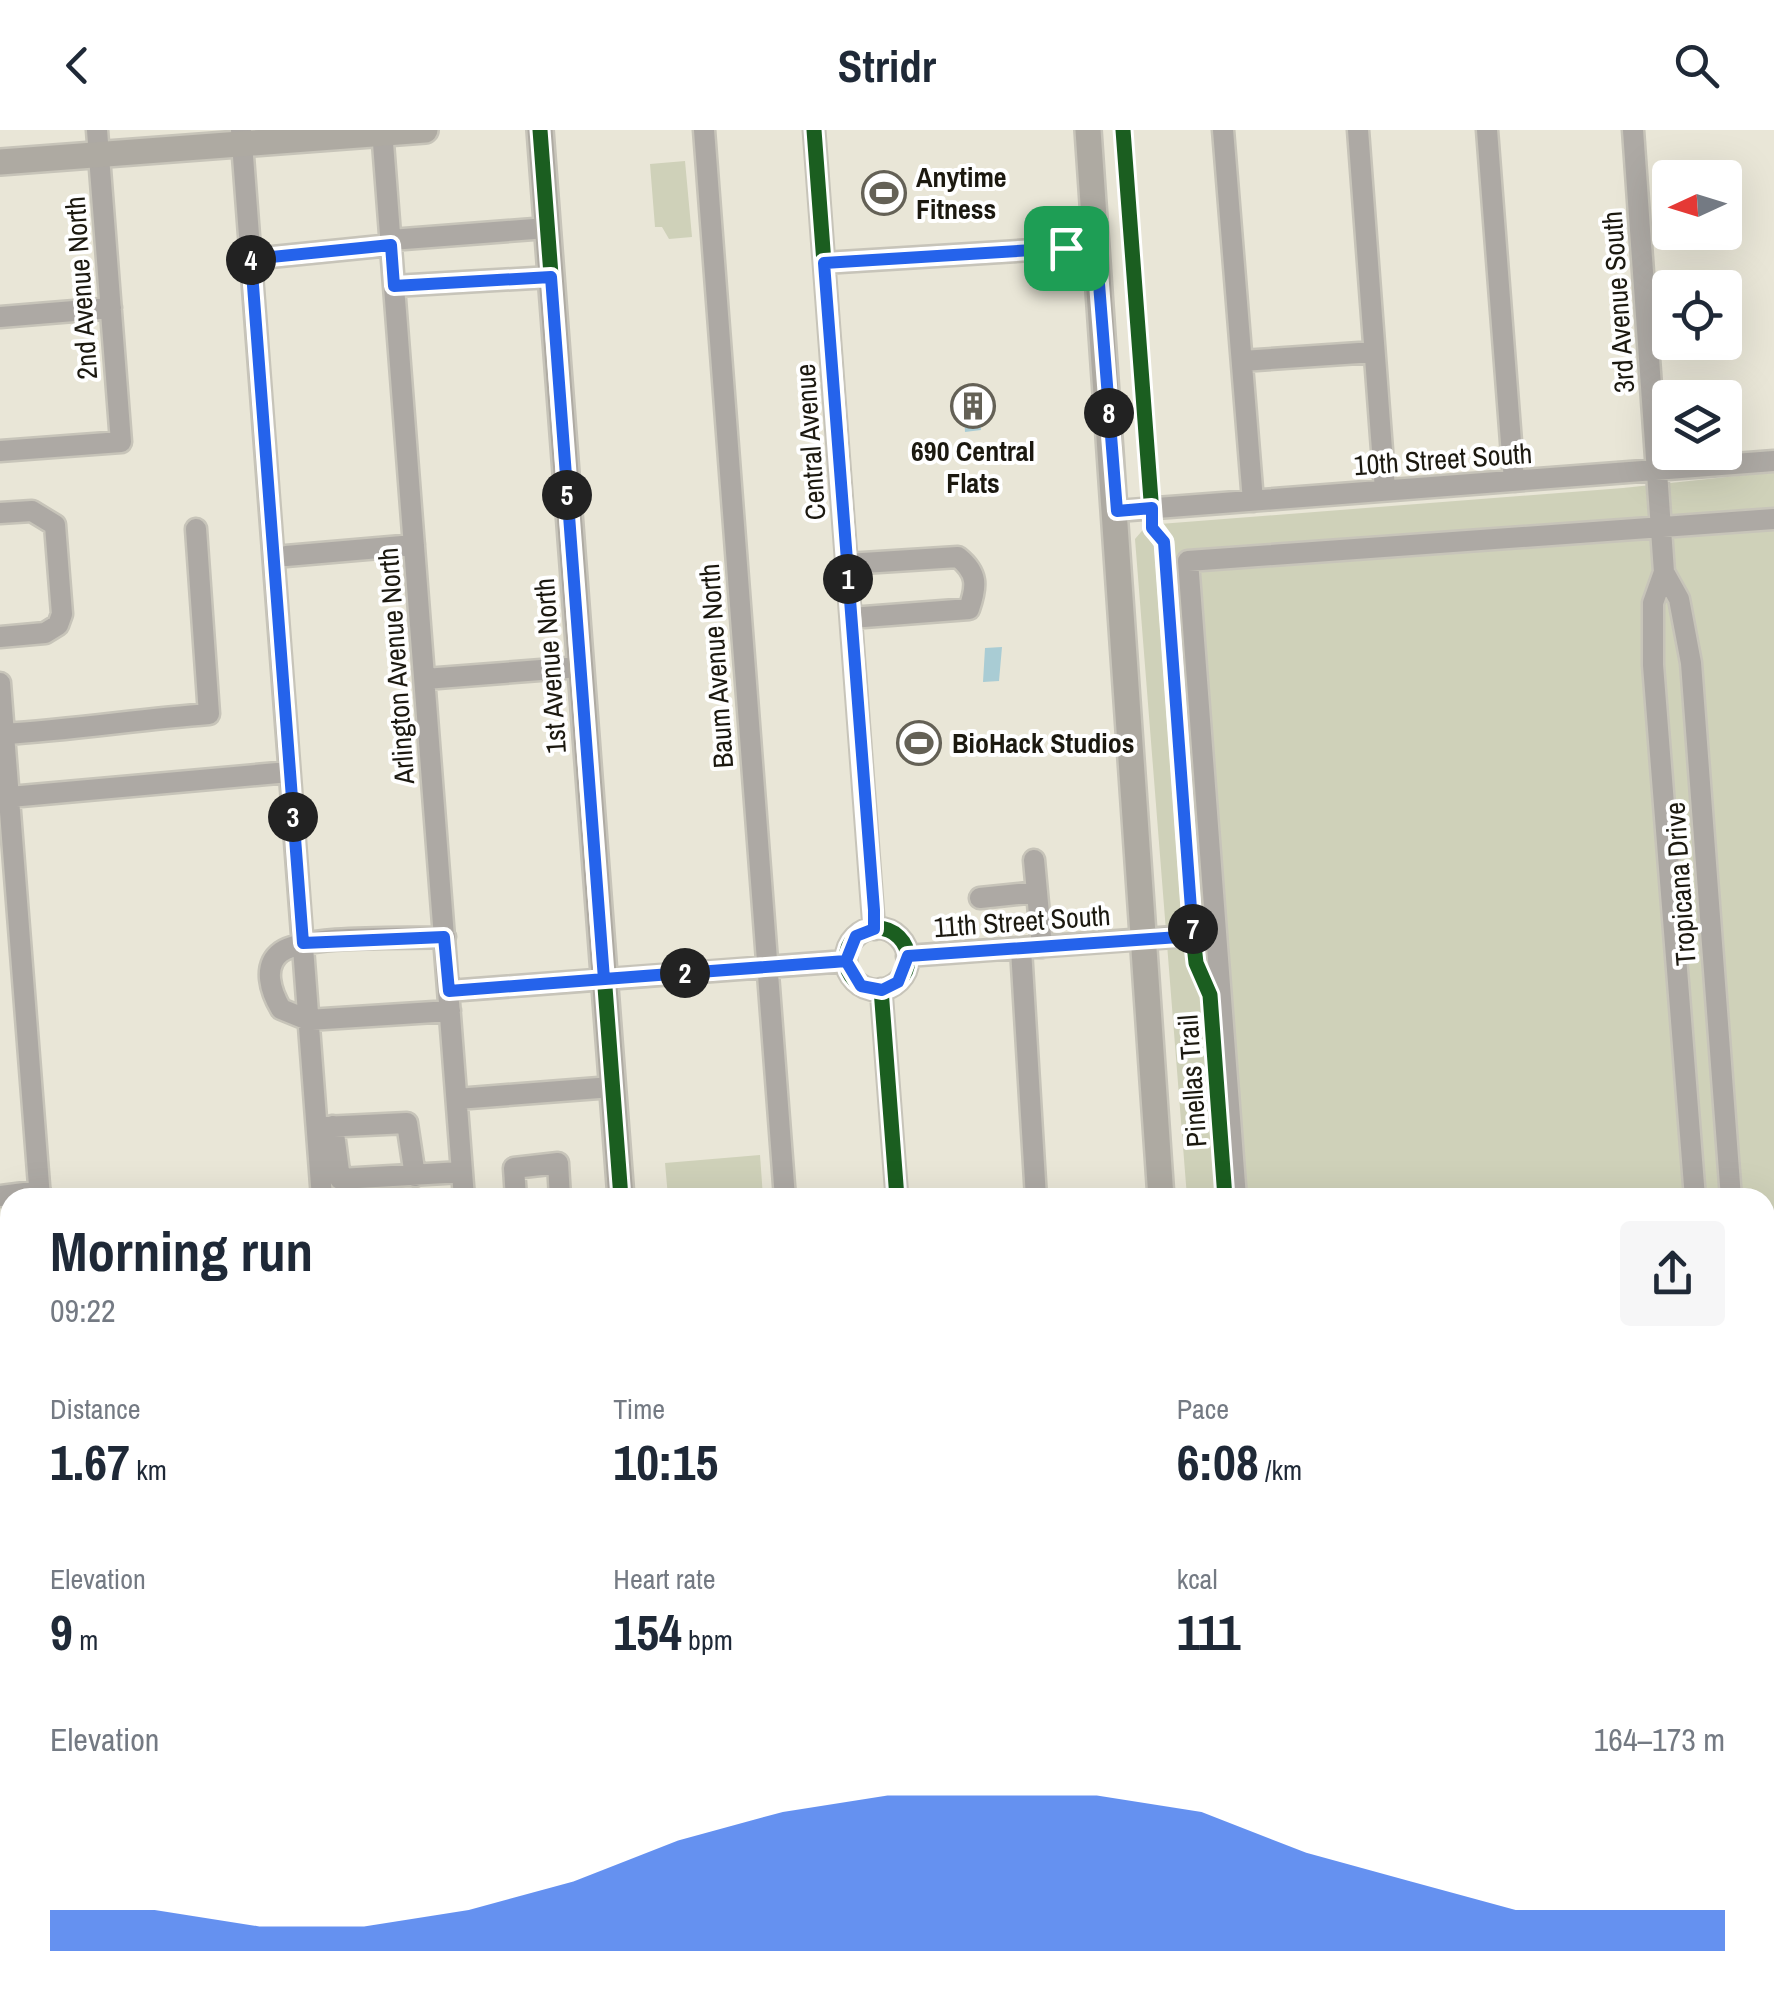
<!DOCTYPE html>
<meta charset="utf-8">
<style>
:root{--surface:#fff;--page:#f6f6f7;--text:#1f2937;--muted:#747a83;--accent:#2563eb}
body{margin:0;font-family:"Archivo Narrow",sans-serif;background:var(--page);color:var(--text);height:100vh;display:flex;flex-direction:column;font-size:38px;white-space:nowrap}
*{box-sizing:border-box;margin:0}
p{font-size:32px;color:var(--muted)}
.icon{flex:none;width:55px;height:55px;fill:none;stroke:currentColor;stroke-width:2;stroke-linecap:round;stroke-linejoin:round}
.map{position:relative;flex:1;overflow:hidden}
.drawer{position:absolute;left:0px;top:1058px;width:1775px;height:812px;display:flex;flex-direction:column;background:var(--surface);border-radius:30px 30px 0 0;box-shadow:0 10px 40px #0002}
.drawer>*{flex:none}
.needle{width:65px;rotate:266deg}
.fabs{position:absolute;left:1652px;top:30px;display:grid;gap:20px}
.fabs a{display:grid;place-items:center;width:90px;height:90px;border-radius:10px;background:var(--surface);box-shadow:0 10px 40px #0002;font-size:50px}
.pin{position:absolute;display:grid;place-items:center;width:85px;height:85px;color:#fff;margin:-42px;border-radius:20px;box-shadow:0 5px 15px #0006}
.km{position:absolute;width:50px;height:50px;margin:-25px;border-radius:50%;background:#222;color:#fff;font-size:28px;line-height:50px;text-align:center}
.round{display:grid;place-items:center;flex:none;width:105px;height:105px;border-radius:10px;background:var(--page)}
.headline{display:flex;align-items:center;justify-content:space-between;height:170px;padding:0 50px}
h1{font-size:55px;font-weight:700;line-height:75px}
.metrics{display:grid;grid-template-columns:repeat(3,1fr);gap:15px;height:170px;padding:10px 50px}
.metrics div{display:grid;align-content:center}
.metrics b{font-size:50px;font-weight:700}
.metrics small{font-size:28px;font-weight:400}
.metrics p{font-size:28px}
.chart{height:280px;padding:20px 50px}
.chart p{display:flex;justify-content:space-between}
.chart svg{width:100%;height:180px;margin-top:10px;fill:var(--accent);opacity:.7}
header{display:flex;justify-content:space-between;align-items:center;height:130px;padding:0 50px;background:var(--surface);font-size:45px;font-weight:700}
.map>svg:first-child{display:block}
.green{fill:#cfd1b9}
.water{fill:#a9ccd4}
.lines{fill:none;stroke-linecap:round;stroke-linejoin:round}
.stream{stroke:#a9ccd4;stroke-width:5}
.minor-casing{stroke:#c7c4b9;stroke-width:25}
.major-casing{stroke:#c7c4b9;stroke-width:30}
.minor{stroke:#ada9a4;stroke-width:20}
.major{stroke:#aeaaa2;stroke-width:25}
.cycleway-casing{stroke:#fff;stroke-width:21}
.cycleway{stroke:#1b5e20;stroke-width:15}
.route-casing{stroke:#fff;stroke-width:20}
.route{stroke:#2563eb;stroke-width:12}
.labels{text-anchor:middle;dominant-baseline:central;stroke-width:8;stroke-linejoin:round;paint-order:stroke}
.poi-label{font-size:28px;font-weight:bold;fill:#1c1910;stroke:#fff;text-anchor:start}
.street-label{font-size:28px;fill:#1c1910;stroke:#fff}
</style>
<header><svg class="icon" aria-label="back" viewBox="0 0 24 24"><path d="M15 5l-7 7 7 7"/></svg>Stridr<svg class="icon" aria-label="search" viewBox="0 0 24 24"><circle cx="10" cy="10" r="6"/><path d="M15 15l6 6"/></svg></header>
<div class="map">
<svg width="1774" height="1868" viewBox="0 0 1774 1868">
<rect width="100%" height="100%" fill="#e9e6d7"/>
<path class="green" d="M685,31L692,107L669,109L662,97H655L650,34Z
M1774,342V1868H1252V1860H1765V1068L1187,1067L1135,409L1147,395L1623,358Z
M760,1025L763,1067H668L665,1033Z"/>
<path class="water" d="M986,258L987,274L979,275L981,300L965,302L964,284L971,259Z
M1002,517L999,551L983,552L985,518Z"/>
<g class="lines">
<path class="stream" d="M1765,1295L1774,1291
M899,1868L910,1860"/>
<g class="minor-casing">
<path id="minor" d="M241,0L322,1068
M382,0L464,1068
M704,0L785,1068
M814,0L874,799
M1223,0L1253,371
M1358,0L1385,360
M1487,0L1514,351
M1633,0L1664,442
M391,110L547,98
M251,129L391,115
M824,133L1097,116
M394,156L551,147
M0,187L111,178
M1242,231L1374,222
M0,321L121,312L97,0
M1117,381L1774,331
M0,383L32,381L55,395L62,484L58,495L45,503L0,507
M286,426L414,415
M847,434L958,427C978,443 977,456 969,479L851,488
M425,549L580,537
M0,553L40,1068
M4,604C73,600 140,589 209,584L196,399
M10,667L289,642
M1034,730L1042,817
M980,768L1037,762
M846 829a31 31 0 1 1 62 0a31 31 0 1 1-62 0Z
M445,807C409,809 307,804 281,822C262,836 271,862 281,879L308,890L450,881
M1021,819L1036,1068
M907,826L1215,804
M881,859L897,1068
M449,861L846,831
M457,969L612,957
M333,996L340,1049L462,1042
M323,997L407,993L415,1046
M0,1066L40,1061
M516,1068L514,1038L558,1033L560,1068
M1236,1068L1188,431L1774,389
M1695,1068L1653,535V473L1664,442L1679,469L1691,533L1731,1068
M1765,1226H1774
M0,1309L10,1308
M0,1451L10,1450
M0,1593L10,1592
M0,1736L10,1735
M0,1800L10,1799
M99,1860V1868
M243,1860V1868
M300,1860L301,1868
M491,1860V1868
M959,1860L960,1868
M708,1868L711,1860
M799,1868L807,1860"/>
</g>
<g class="major-casing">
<path id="major" d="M540,0L621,1068
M1088,0L1161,1068
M0,32L425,0
M682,1860L683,1868
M1234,1860L1235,1868"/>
</g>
<use href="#minor" class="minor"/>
<use href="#major" class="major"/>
<g class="cycleway-casing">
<path id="cycleway" d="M540,0L621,1068
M814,0L874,799
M1123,0L1153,397L1164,412L1193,806L1196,833L1210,865L1225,1068
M846 829a31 31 0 1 1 62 0a31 31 0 1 1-62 0Z
M881,859L897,1068"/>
</g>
<use href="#cycleway" class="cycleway"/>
</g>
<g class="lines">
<g class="route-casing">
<path id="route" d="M1066,118L824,133L874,780V799L856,806L846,831C714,840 581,851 449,861L444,807L303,813L251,129L391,115L394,156L551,147L604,849L834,832L846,831L861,856L882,860L898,852L908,826L1193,806L1164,412L1152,398V378L1117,381L1096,116L1066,118"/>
</g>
<use href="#route" class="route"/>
</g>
<defs>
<g id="stadium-ring" transform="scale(2.25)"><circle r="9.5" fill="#fff" stroke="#646156" stroke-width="1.5"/><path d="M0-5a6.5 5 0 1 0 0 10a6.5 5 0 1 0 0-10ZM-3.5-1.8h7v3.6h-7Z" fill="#646156"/></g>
<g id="building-ring" transform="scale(2.25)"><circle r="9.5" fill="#fff" stroke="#646156" stroke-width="1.5"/><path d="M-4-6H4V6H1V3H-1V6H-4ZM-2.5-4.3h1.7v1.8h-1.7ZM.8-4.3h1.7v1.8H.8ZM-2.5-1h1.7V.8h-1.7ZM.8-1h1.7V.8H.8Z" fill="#646156"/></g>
</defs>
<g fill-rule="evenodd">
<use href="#stadium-ring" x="884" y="63"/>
<use href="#building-ring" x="973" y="276"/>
<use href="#stadium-ring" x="919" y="613"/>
</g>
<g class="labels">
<g class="poi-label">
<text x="916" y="47">Anytime<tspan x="916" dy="32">Fitness</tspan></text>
<text x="973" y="321" text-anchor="middle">690 Central<tspan x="973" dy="32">Flats</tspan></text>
<text x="952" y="613">BioHack Studios</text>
</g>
<g class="street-label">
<text transform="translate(81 158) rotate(-94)">2nd Avenue North</text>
<text transform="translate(1618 172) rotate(-94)">3rd Avenue South</text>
<text transform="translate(810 312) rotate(-94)">Central Avenue</text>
<text transform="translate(1443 329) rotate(-4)">10th Street South</text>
<text transform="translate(396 536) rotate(-94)">Arlington Avenue North</text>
<text transform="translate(550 536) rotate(-94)">1st Avenue North</text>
<text transform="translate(716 536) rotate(-94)">Baum Avenue North</text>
<text transform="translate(1680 754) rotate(-94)">Tropicana Drive</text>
<text transform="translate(1022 791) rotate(-4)">11th Street South</text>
<text transform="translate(1192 951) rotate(-94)">Pinellas Trail</text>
</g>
</g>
</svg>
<div class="fabs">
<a><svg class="needle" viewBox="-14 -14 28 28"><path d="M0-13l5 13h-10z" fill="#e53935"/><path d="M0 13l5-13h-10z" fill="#747a83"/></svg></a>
<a><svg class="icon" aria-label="locate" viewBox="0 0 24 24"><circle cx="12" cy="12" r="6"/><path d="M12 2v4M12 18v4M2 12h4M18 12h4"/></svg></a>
<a><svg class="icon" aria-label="layers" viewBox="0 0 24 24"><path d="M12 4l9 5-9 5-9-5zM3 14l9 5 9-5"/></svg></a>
</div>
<div class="pin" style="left:1066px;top:118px;background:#1e9e55"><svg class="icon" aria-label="arrive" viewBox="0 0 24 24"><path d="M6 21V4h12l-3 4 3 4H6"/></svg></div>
<b class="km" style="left:848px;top:449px">1</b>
<b class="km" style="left:685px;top:843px">2</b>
<b class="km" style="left:293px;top:687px">3</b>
<b class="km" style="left:251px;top:130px">4</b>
<b class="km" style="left:567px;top:365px">5</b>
<b class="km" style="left:1193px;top:799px">7</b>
<b class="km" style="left:1109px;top:283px">8</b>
<section class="drawer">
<div class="headline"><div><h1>Morning run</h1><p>09:22</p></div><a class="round"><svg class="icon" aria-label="share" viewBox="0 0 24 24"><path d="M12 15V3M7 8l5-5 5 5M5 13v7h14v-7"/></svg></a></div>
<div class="metrics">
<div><p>Distance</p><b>1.67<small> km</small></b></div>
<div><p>Time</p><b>10:15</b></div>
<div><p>Pace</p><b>6:08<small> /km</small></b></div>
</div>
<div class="metrics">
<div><p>Elevation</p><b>9<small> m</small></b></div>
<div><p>Heart rate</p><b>154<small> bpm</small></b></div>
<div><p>kcal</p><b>111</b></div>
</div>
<div class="chart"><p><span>Elevation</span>164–173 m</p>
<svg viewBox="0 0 160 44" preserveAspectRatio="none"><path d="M0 44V34L10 34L20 38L30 38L40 34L50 27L60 17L70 10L80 6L90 6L100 6L110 10L120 20L130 27L140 34L150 34L160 34V44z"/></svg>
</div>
</section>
</div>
